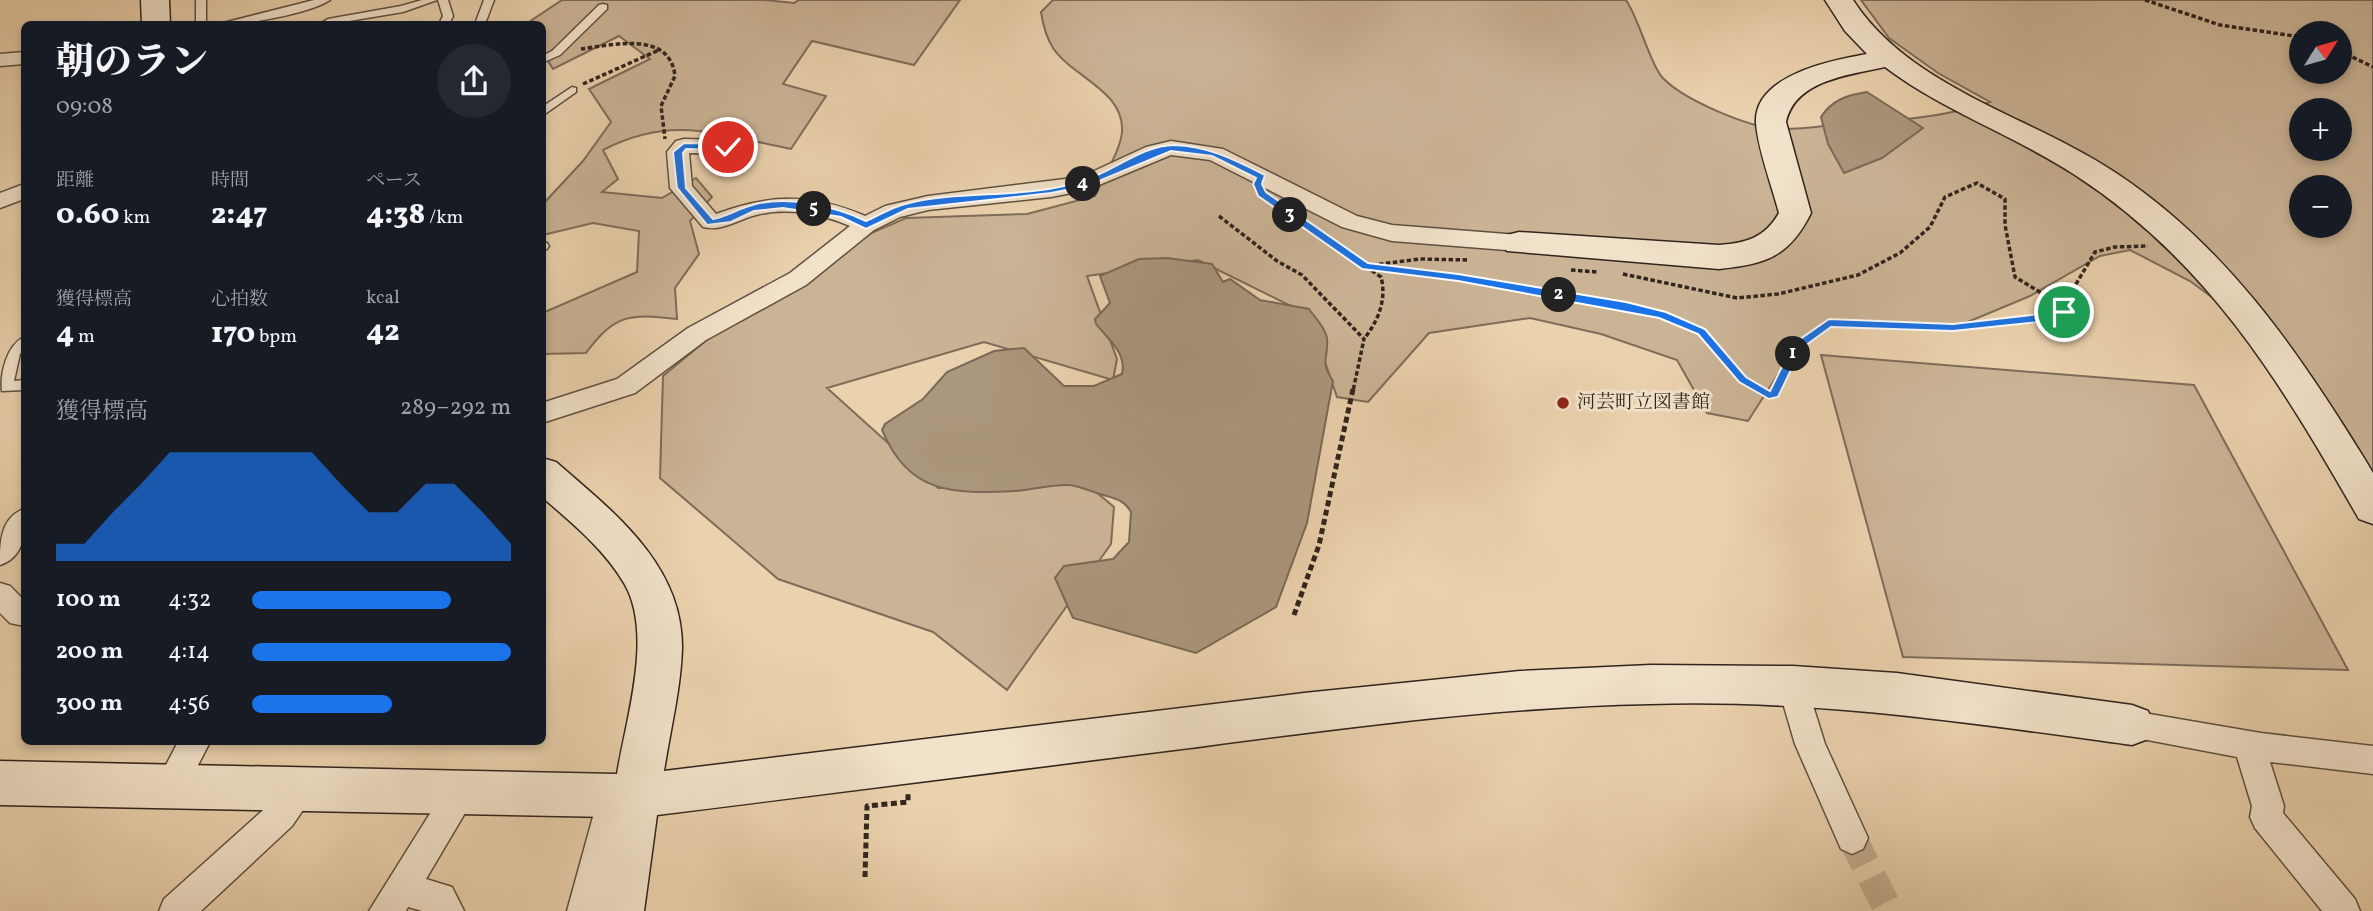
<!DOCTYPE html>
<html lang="ja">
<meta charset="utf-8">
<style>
:root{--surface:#171b24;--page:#242831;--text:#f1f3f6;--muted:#9ea1a6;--accent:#1a73e8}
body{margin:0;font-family:Vollkorn,"Noto Serif JP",serif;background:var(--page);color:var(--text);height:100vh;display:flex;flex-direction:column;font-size:26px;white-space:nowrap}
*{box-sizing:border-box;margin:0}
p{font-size:23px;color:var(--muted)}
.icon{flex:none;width:38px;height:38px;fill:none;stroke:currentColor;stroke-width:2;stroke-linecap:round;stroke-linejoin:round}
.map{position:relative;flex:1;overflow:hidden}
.side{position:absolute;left:21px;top:21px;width:525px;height:724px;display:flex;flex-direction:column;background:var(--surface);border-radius:10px;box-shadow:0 4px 10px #0003}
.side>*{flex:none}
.needle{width:46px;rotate:53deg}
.controls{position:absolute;left:2289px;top:21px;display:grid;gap:14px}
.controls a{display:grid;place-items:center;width:63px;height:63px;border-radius:50%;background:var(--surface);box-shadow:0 4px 10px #0003;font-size:35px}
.pin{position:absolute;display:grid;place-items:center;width:60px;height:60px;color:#fff;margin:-30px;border:4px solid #fff;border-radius:50%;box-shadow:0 2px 7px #0007}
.km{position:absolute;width:35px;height:35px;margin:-18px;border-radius:50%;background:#222;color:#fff;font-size:19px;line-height:35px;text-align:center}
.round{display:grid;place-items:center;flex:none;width:74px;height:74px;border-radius:37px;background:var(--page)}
.overview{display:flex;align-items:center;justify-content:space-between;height:119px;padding:0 35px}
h1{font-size:38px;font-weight:800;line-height:52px}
.metrics{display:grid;grid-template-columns:repeat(3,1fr);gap:10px;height:119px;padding:7px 35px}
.metrics div{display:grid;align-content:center}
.metrics b{font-size:30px;font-weight:800}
.metrics small{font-size:19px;font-weight:400}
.metrics p{font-size:19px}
.chart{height:196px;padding:14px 35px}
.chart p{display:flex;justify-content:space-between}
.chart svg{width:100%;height:126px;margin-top:7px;fill:var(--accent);opacity:.7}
ul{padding:0 35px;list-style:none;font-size:23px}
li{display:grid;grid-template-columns:112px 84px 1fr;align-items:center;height:52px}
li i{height:18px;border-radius:9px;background:var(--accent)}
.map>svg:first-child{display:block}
.green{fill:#cbb496;stroke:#7e6c5a;stroke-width:2;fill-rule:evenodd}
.water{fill:#ab977d;stroke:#7a6957;stroke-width:2}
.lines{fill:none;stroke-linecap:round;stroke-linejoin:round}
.street-tunnel{stroke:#c6af91;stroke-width:29;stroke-dasharray:29 15;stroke-linecap:butt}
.lane-casing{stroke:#5f5042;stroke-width:3}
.street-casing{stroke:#5f5042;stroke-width:3}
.secondary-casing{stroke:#30241e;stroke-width:3}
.path-far1{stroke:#30241e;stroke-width:3.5;stroke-dasharray:4.5 2.5;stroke-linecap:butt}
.path{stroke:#30241e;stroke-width:5;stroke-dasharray:6 3.5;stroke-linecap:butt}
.lane{fill:#f2e2ca;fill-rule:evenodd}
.street{fill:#f2e2ca;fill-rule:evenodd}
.secondary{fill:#f2e2ca;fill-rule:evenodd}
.route{fill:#1a73e8;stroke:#fff;stroke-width:2}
.poi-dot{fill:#8f2418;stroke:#f2e2ca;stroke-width:2.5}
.labels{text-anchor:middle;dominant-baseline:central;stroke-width:6;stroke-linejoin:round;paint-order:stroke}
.poi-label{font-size:19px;fill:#30241e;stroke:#f2e2ca;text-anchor:start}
</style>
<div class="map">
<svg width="2373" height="911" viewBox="0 0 2373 911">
<rect width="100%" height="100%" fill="#ebd2ae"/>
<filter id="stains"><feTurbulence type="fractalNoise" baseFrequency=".00286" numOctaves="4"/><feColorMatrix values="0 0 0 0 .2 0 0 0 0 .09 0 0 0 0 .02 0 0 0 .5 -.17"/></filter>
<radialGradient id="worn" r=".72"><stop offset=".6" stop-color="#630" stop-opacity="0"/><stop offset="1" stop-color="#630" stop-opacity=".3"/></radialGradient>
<path class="green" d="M562,0H765L794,3L799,0H960L914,65L812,41L783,84L826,96L791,149C719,135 673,114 603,150L618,179L602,192L662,198L696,178L712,197L690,221L699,254L675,288L677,319C630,314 616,313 586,353L543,354V309L545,312L637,272L639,231L593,223L543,235V204L583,161L611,122L589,89L650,59L619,36L553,69L543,53L542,24H526Z
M1053,0H1626C1640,21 1650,64 1662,77C1683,100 1748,127 1778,129C1799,130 1822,126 1842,124C1892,121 1943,118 1990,102L1938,73L1889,38L1861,0H2373V481L2298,361L2190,281L2130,250L2100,256L2030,296L1963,324H1832L1796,346L1748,421L1707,413L1677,360L1601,334L1530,318L1429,333L1368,402L1337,397L1309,315L1198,260L1087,276L1117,359L1113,380L984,342L827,388L938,488L1083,481L1114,507L1111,544L1007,690L933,632L778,579L660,478L663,376L720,329L825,253L906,218L1027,214L1095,196C1103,177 1120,152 1122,132C1125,91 1072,77 1053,48C1046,37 1043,25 1041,12ZM2301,33H2340V72H2301ZM2301,110H2340V149H2301ZM2301,187H2340V226H2301Z
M1821,355L2194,385L2348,670L1903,657Z"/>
<path class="water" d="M1867,92L1923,128L1882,158L1844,173L1828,144L1821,117C1832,100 1847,95 1867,92Z
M1167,258L1212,264L1223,282L1230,279L1260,300L1309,309C1315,318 1325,327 1327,338C1329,359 1319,360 1333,381L1307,523L1276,607L1196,653L1073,618L1055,578L1064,566L1113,559L1129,542L1131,512C1124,499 1113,498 1100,494C1090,491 1079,486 1069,485C1051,484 1033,490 1015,491C952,494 909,494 882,430L885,424L923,399L947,372L994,351L1024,348L1064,386H1094L1122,374C1127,353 1108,339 1096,324L1095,319L1110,303L1100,276L1139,259Z"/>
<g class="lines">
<path class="street-tunnel" d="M1852,838L1889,911"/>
<g class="lane-casing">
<path id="lane" d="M196,0H206V24H196Z
M314,0H330C311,13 242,26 219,24Z
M422,0H437L403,12L331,24L323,22L328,19L401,6Z
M438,0H448L453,16L449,24H439L443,16Z
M484,0H494L485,24H475Z
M603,4L607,5V9L560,55L542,63V56L552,51L599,5Z
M572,87L576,88V92L542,116V107Z
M542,242L547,243L549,246L547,249L542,250Z
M24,337V349L20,354L14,381L24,380V390L2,391C0,373 7,345 24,337Z"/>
</g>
<g class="street-casing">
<path id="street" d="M24,52V64L0,66V54Z
M684,139L728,140L739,147L728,154L689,153L692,186L716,214C770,194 812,193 865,216L885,206L928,196L1081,177L1146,147L1171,141L1223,149L1357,216L1392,225L1519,235L1527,238L1530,243L1527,248L1519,251L1392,241L1342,227L1210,160L1171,155L1087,190L1051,197L928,210L900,217L874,230L806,285L706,340L635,393L542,423V403L617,379L688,328L790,273L850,226C822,214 787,207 756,215C739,219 722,232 703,227L670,188L667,152L676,141Z
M24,184V199L0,208V193Z
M24,509C26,531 25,557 0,565C0,543 0,518 24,509Z
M0,583L10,586L24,600V626L10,623L0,613Z
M1793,673L1804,677L1825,744L1868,838L1863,849L1852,854L1841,849L1795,744L1778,686L1782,677Z
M2132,711L2261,733L2373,746V774L2270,762L2284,806L2283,813L2355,899L2360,911H2322L2255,828L2250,817L2252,806L2237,757L2121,735L2117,725L2121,715Z
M178,742H210L182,796L171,801L160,796L155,786Z
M303,772L314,777L319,787L292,826L201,911H159L164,899L270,804L292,777Z
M462,776L473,780L478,791L426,879L452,887L464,911H422L408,907L406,911H369L451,780Z
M615,780L626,784L631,795L601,911H567L599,795L604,784Z"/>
</g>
<g class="secondary-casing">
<path id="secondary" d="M141,0H169L170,24H142Z
M1825,0H1853C1911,89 2031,116 2116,173C2225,245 2296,348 2364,458L2373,473V524L2359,519C2281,383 2209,262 2075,175C2014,135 1943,111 1885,67C1849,75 1795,80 1786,122L1811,213C1789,257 1766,264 1719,269L1507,251L1502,243L1507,235L1519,232L1719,245C1746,243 1765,238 1779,213C1772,186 1758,150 1756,123C1753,75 1833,60 1867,54L1845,31Z
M542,458L556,462C612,511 683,564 682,648C681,688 670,731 664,771L1304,693L1520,671L1651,665L1793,666L1897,673L2132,705L2148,711L2154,725L2148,739L2132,745C1972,723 1813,699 1650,704C1496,707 1342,728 1190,748C1012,770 835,793 657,815L644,911H594L610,817L0,805V761L617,774C626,719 654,633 624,583C604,549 572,523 542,497Z"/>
</g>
<path class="path-far1" d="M2145,0L2220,25L2301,37
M581,49C612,45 670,30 675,76L661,106L665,139
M2340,51L2373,67
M583,84L659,50
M1291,215L1381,277C1387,300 1378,321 1364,339
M1219,216L1277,261L1302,275L1364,339L1353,391
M1370,265L1626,306C1650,312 1685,317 1703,334C1726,353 1734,375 1762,391
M1365,266L1420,259L1469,260
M1571,270L1597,272
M1623,274L1737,298L1778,294L1858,275L1900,253L1930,227L1945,197L1977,183L2005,199V225L2015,277L2063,306L2095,252L2115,247L2148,246
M1776,391L1797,347L1829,323L1953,327L2049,317L2064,311L2063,306"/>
<path class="path" d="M1759,389L1769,395L1776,389
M1294,615L1319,545L1353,389
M865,877L867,806L908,802V793"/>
<use href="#lane" class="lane"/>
<use href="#street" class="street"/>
<use href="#secondary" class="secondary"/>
</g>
<path class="route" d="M684,143L728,144L732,147L728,150L686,149L683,153L686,188L713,219C727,216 736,210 749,206C784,194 834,206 866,221C878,216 892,207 905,204C963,189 1028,200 1085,180C1114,171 1143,145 1174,145C1209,146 1235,160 1265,175L1262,184L1266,192L1368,263L1458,274L1626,302L1666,312L1705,329L1746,377L1770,391L1793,344L1829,319L1953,324L2048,313L2064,308L2069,312L2049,321L1953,331L1831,327L1801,349L1778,397L1769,399L1739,382L1698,334L1659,318L1458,281L1362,269L1258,196L1253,184L1256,178L1212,156L1171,151L1087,186L1051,193L908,209L866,229L841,217L783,208L754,211L731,222L707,225L677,188L673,152Z"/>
<circle class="poi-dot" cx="1563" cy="403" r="7"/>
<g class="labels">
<g class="poi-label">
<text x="1577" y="403">河芸町立図書館</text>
</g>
</g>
<rect width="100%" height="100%" filter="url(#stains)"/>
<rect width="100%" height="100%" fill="url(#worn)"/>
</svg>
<div class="controls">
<a><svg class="needle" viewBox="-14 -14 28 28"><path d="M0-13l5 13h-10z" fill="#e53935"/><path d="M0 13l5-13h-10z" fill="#9ea1a6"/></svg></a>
<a>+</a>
<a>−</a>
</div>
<div class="pin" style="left:2064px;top:312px;background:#1e9e55"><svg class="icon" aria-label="arrive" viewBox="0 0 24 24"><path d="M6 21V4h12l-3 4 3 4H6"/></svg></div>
<div class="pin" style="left:728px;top:147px;background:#d93025"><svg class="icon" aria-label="check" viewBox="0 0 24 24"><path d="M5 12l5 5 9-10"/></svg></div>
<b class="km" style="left:1793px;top:354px">1</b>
<b class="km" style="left:1559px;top:295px">2</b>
<b class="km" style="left:1290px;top:215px">3</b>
<b class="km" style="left:1083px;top:184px">4</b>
<b class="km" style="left:814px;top:209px">5</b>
<section class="side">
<div class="overview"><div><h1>朝のラン</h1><p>09:08</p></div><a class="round"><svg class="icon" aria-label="share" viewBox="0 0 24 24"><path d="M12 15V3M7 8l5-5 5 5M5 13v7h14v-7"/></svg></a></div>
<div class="metrics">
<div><p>距離</p><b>0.60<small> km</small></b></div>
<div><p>時間</p><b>2:47</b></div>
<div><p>ペース</p><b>4:38<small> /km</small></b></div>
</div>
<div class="metrics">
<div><p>獲得標高</p><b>4<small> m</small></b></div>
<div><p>心拍数</p><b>170<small> bpm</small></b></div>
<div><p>kcal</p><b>42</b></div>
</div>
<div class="chart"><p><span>獲得標高</span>289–292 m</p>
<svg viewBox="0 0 160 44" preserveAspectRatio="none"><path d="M0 44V38L10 38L20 27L30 17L40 6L50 6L60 6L70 6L80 6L90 6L100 17L110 27L120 27L130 17L140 17L150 27L160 38V44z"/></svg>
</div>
<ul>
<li><b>100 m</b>4:32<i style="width:77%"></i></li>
<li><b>200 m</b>4:14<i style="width:100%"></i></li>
<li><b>300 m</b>4:56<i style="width:54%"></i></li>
</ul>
</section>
</div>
